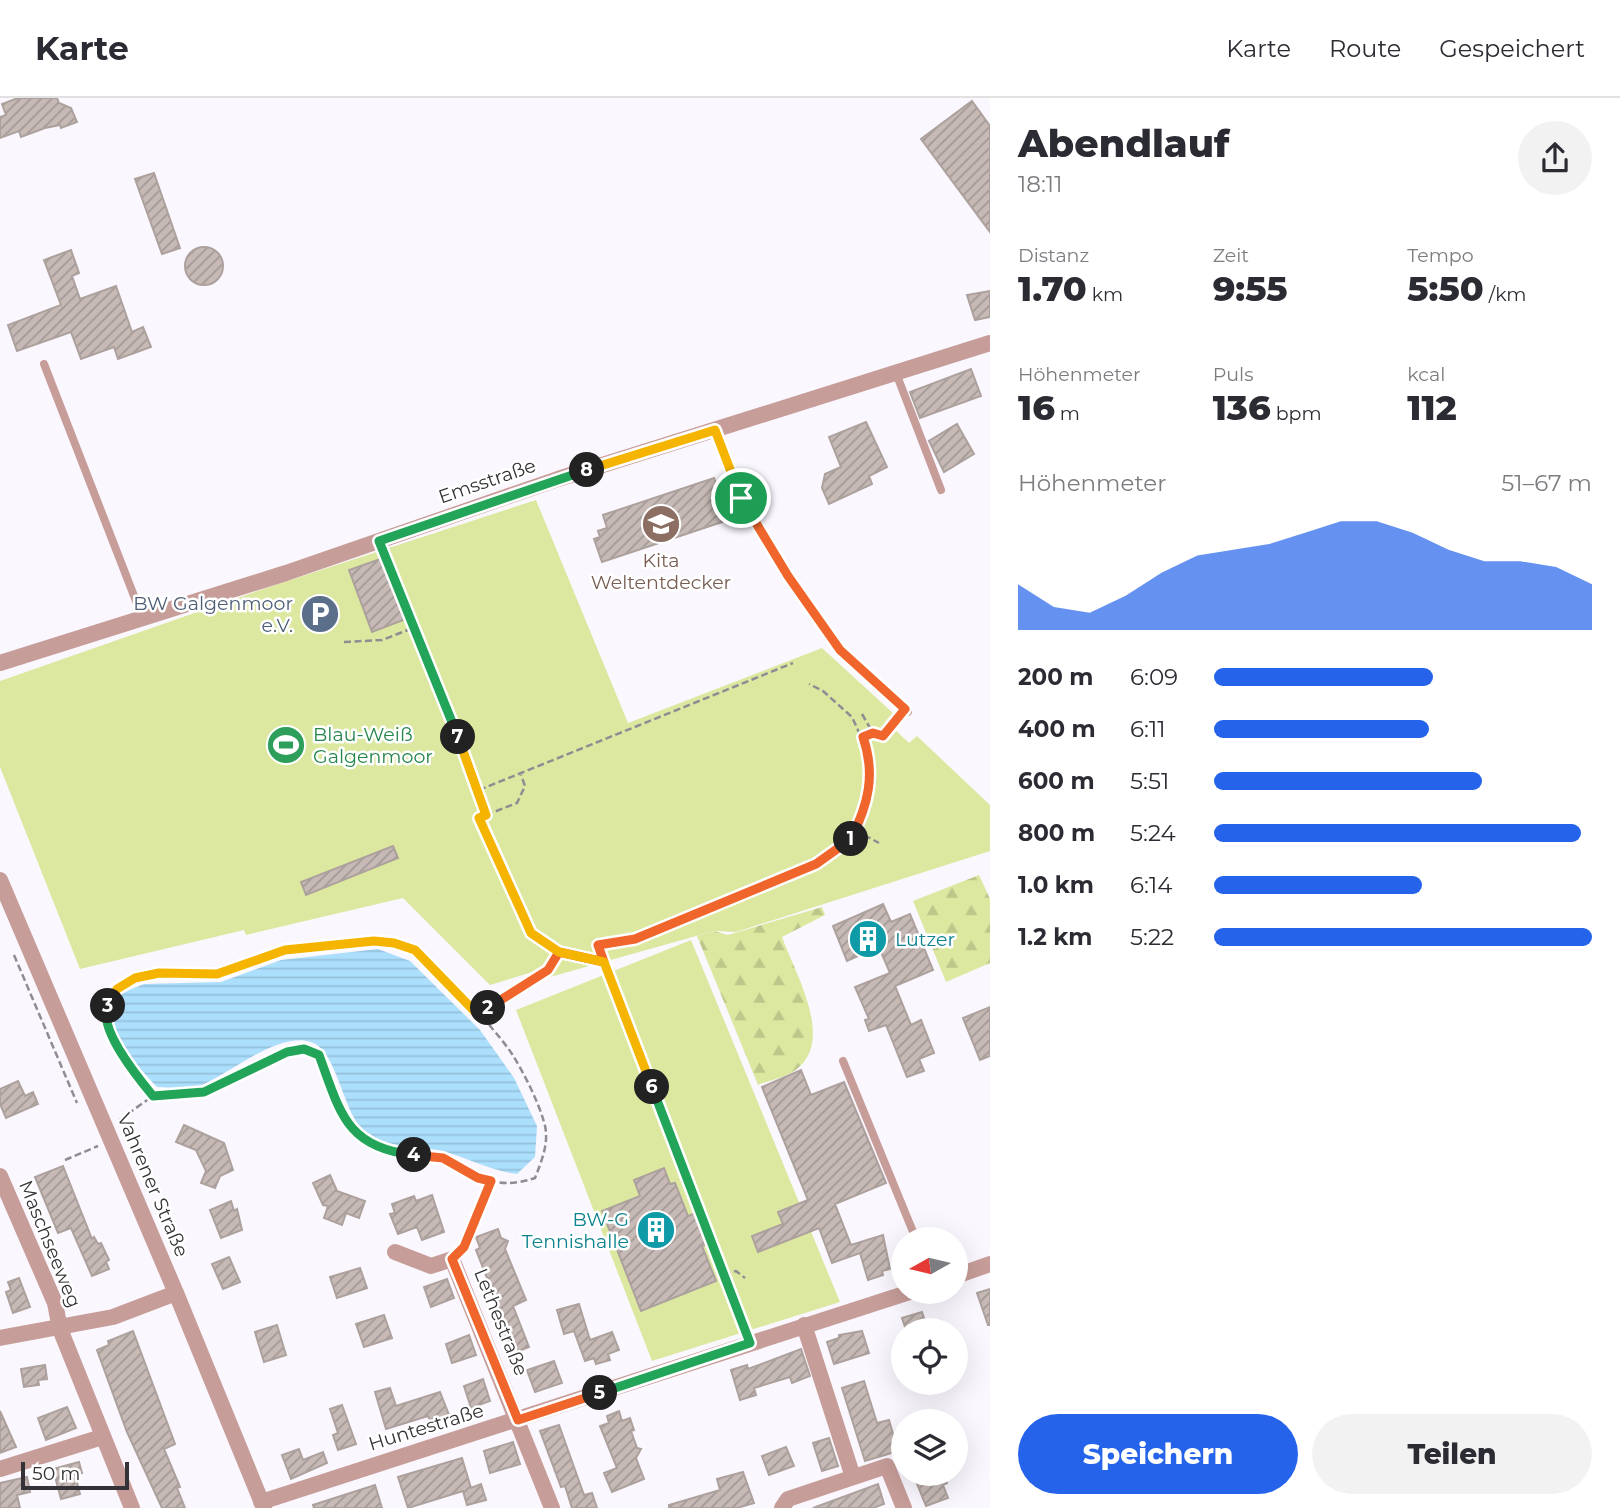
<!DOCTYPE html>
<html lang="de">
<meta charset="utf-8">
<style>
:root{--surface:#fff;--page:#f2f2f3;--text:#2b2b33;--muted:#7c7c81;--line:#e1e1e2;--accent:#2563eb}
body{margin:0;font-family:Montserrat,sans-serif;background:var(--page);color:var(--text);height:100vh;display:flex;flex-direction:column;font-size:26px;white-space:nowrap}
*{box-sizing:border-box;margin:0}
p{font-size:23px;color:var(--muted)}
.icon{flex:none;width:38px;height:38px;fill:none;stroke:currentColor;stroke-width:2;stroke-linecap:round;stroke-linejoin:round}
.map{position:relative;flex:1;overflow:hidden}
.side{display:flex;flex-direction:column;background:var(--surface);width:630px}
.side>*{flex:none}
.needle{width:46px;rotate:262deg}
.controls{position:absolute;left:891px;top:1129px;display:grid;gap:14px}
.controls a{display:grid;place-items:center;width:77px;height:77px;border-radius:50%;background:var(--surface);box-shadow:0 7px 28px #0002;font-size:35px}
.scale{position:absolute;left:21px;bottom:18px;width:108px;box-sizing:border-box;padding-left:7px;border:4px solid #343236;border-top:0;font-size:19px;line-height:24px;white-space:nowrap;color:#343236;-webkit-text-stroke:5px #fff;paint-order:stroke}
.pin{position:absolute;display:grid;place-items:center;width:60px;height:60px;color:#fff;margin:-30px;border:4px solid #fff;border-radius:50%;box-shadow:0 2px 7px #0007}
.km{position:absolute;width:35px;height:35px;margin:-18px;border-radius:50%;background:#222;color:#fff;font-size:19px;line-height:35px;text-align:center}
.round{display:grid;place-items:center;flex:none;width:74px;height:74px;border-radius:37px;background:var(--page)}
.overview{display:flex;align-items:center;justify-content:space-between;height:119px;padding:0 28px}
h1{font-size:38px;font-weight:800;line-height:52px}
.figures{display:grid;grid-template-columns:repeat(3,1fr);gap:10px;height:119px;padding:7px 28px}
.figures div{display:grid;align-content:center}
.figures b{font-size:35px;font-weight:800}
.figures small{font-size:19px;font-weight:400}
.figures p{font-size:19px}
.chart{height:196px;padding:14px 28px}
.chart p{display:flex;justify-content:space-between}
.chart svg{width:100%;height:126px;margin-top:7px;fill:var(--accent);opacity:.7}
.cta{display:flex;gap:14px;margin-top:auto;padding:14px 28px}
.cta a{flex:1;height:80px;border-radius:42px;background:var(--accent);color:#fff;font-size:28px;font-weight:800;line-height:80px;text-align:center}
.cta a+a{background:var(--page);color:var(--text)}
ul{padding:0 28px;list-style:none;font-size:23px}
li{display:grid;grid-template-columns:112px 84px 1fr;align-items:center;height:52px}
li i{height:18px;border-radius:9px;background:var(--accent)}
header{display:flex;align-items:center;gap:42px;box-sizing:border-box;height:98px;padding:0 35px;background:var(--surface);border-bottom:2px solid var(--line)}
header strong{font-size:33px}
nav{display:flex;gap:38px;margin-inline-start:auto;font-size:24px}
main{display:flex;flex:1;min-height:0}
.map>svg:first-child{display:block}
.grass{fill:#dce8a0}
.forest{fill:url(#forest-firs)}
.water{fill:url(#water-rules)}
.building{fill:url(#building-hatch);stroke:#ada19d;stroke-width:2}
.lines{fill:none;stroke-linecap:round;stroke-linejoin:round}
.path{stroke:#8f8c92;stroke-width:2.5;stroke-dasharray:7 3.5;stroke-linecap:butt}
.service{stroke:#c79d99;stroke-width:8}
.minor{stroke:#c79d99;stroke-width:16}
.split-1-casing{stroke:#fff;stroke-width:14}
.split-2-casing{stroke:#fff;stroke-width:14}
.split-3-casing{stroke:#fff;stroke-width:14}
.split-4-casing{stroke:#fff;stroke-width:14}
.split-5-casing{stroke:#fff;stroke-width:14}
.split-6-casing{stroke:#fff;stroke-width:14}
.split-7-casing{stroke:#fff;stroke-width:14}
.split-8-casing{stroke:#fff;stroke-width:14}
.split-9-casing{stroke:#fff;stroke-width:14}
.split-1{stroke:#f0652b;stroke-width:9}
.split-2{stroke:#f0652b;stroke-width:9}
.split-3{stroke:#f5b400;stroke-width:9}
.split-4{stroke:#22a559;stroke-width:9}
.split-5{stroke:#f0652b;stroke-width:9}
.split-6{stroke:#22a559;stroke-width:9}
.split-7{stroke:#f5b400;stroke-width:9}
.split-8{stroke:#22a559;stroke-width:9}
.split-9{stroke:#f5b400;stroke-width:9}
.labels{text-anchor:middle;dominant-baseline:central;stroke-width:5;stroke-linejoin:round;paint-order:stroke}
.street-label{font-size:19px;fill:#343236;stroke:#fff}
.education-label{font-size:19px;fill:#785e54;stroke:#fff}
.service-label{font-size:19px;fill:#4e5e75;stroke:#fff;text-anchor:end}
.leisure-label{font-size:19px;fill:#27864d;stroke:#fff;text-anchor:start}
.culture-label{font-size:19px;fill:#0d838f;stroke:#fff;text-anchor:start}
</style>
<header>
<strong>Karte</strong>
<nav><a>Karte</a><a>Route</a><a>Gespeichert</a></nav>
</header>
<main>
<div class="map">
<svg width="990" height="1410" viewBox="0 0 990 1410">
<defs>
<pattern id="forest-firs" width="22" height="20" patternUnits="userSpaceOnUse" patternTransform="scale(1.75)"><rect width="22" height="20" fill="#dce8a0"/><path d="M5 1l3.5 6h-7zM16 11l3.5 6h-7z" fill="#bdc78a"/></pattern>
<pattern id="water-rules" width="6" height="5" patternUnits="userSpaceOnUse" patternTransform="scale(1.75)"><rect width="6" height="5" fill="#abdffc"/><path d="M0 2.5h6" fill="none" stroke="#94c0d9"/></pattern>
<pattern id="building-hatch" width="6" height="6" patternUnits="userSpaceOnUse" patternTransform="scale(1.75)"><rect width="6" height="6" fill="#c7bab6"/><path d="M-1 1l2-2M0 6l6-6M5 7l2-2" fill="none" stroke="#a29895"/></pattern>
</defs>
<rect width="100%" height="100%" fill="#fbf7ff"/>
<path class="grass" d="M536,402L628,625L822,550L893,615L886,623L909,645L917,638L990,707V753L736,834L714,833L543,881L539,872L490,887L403,800L246,837L244,832L80,871L0,669V583L269,489Z
M691,842L840,1204L652,1263L516,912Z"/>
<path class="forest" d="M979,777L990,801V865L946,884L913,803Z
M822,809L825,817L782,839C795,875 834,940 798,970C789,979 770,982 758,987L697,838L714,833L728,837Z"/>
<path class="water" d="M378,851L410,863L480,932L514,980L537,1028L535,1059L517,1076C487,1072 469,1060 442,1053C418,1047 384,1051 365,1034C342,1014 338,953 311,944C279,933 229,976 200,988C188,993 170,989 157,989C140,971 109,938 114,910C115,906 120,899 122,895L144,886L221,884L281,862Z"/>
<path class="building" d="M18,0H57L59,5L71,10L77,24L61,30L60,27L45,30L21,39L19,33L0,40V19L6,17L2,6Z
M972,3L990,28V134L921,41Z
M154,75L180,150L162,156L135,81Z
M185 168a19 19 0 1 1 38 0a19 19 0 1 1-38 0Z
M71,152L79,175L72,178L80,201L116,188L132,234L143,229L151,249L118,261L114,249L81,261L71,234L17,253L8,227L61,207L44,162Z
M990,193V219L975,222L967,197Z
M971,271L981,298L920,320L910,294Z
M866,324L887,369L869,378L872,386L829,406L822,390L825,376L841,369L829,339Z
M957,326L974,356L944,374L929,343Z
M714,380L728,422L602,464L594,441L600,439L598,433L607,430L603,417Z
M383,460L406,521L372,534L349,472Z
M393,748L398,760L306,797L301,784Z
M883,806L891,824L910,816L933,872L895,888L911,927L921,922L934,955L919,961L924,973L907,979L886,927L869,933L865,922L869,921L855,889L890,875L881,854L869,859L867,854L847,863L833,828Z
M990,909V958L980,962L963,920Z
M801,972L811,997L844,984L886,1085L835,1106L851,1147L883,1137L890,1171L882,1173L883,1177L868,1182L860,1155L832,1165L819,1130L758,1154L752,1138L783,1126L778,1114L808,1102L762,989Z
M18,983L25,998L33,994L38,1006L6,1020L0,1006V991Z
M184,1027L224,1045L233,1072L220,1078L215,1090L201,1085L206,1073L196,1052L176,1044Z
M63,1068L92,1141L94,1139L98,1146L101,1145L109,1162L106,1164L109,1171L92,1178L71,1130L58,1135L35,1079Z
M664,1070L670,1086L675,1085L688,1118L696,1115L708,1146L702,1148L716,1183L641,1213L602,1113L640,1098L634,1082Z
M330,1077L337,1093L365,1103L359,1120L346,1115L342,1127L324,1120L328,1108L323,1107L313,1085Z
M432,1097L444,1134L422,1142L417,1129L398,1136L390,1116L395,1115L392,1106L414,1098L416,1103Z
M231,1103L234,1113L237,1111L242,1132L221,1140L210,1112Z
M498,1131L501,1140L508,1143L505,1151L526,1202L513,1208L529,1249L512,1256L504,1232L507,1231L476,1152L480,1150L476,1139Z
M229,1159L240,1184L223,1191L212,1166Z
M360,1170L367,1190L337,1200L330,1179Z
M19,1180L30,1209L13,1215L6,1194L11,1192L8,1184Z
M447,1181L454,1200L431,1209L424,1189Z
M990,1191V1227H988L977,1195Z
M579,1206L590,1242L612,1234L619,1252L608,1256L610,1262L596,1266L594,1260L585,1263L574,1233L564,1236L557,1212Z
M922,1214L928,1232H906L902,1220Z
M384,1217L392,1240L364,1249L356,1226Z
M277,1227L286,1257L264,1264L255,1234Z
M133,1233L175,1346L164,1351L180,1389L177,1390L185,1410H162L127,1334L97,1252L109,1247L108,1243Z
M862,1233L869,1255L834,1266L827,1244L839,1240V1237Z
M469,1237L476,1257L452,1265L446,1246Z
M801,1251L810,1278L792,1285L790,1279L754,1290L756,1297L740,1302L731,1272L747,1267L748,1271Z
M554,1263L562,1285L535,1294L527,1272Z
M45,1267L47,1281L38,1282L39,1287L24,1289L21,1271Z
M483,1281L490,1303L471,1310L464,1288Z
M864,1283L877,1325L889,1322L898,1353L865,1363L842,1290Z
M390,1290L396,1308L440,1294L449,1317L431,1324L428,1318L386,1331L375,1294Z
M342,1307L356,1346L338,1352L333,1337L338,1335L330,1311Z
M67,1309L76,1330L46,1342L38,1320Z
M0,1313L16,1349L0,1355Z
M619,1313L622,1323L630,1320L634,1332L631,1333L637,1350L641,1351L636,1360L644,1381L612,1394L604,1375L617,1370L600,1328L609,1325L607,1318Z
M559,1327L584,1397L592,1395L597,1410H572L565,1388L561,1389L540,1333Z
M829,1340L838,1368L822,1373L813,1345Z
M513,1344L520,1366L490,1375L484,1353Z
M786,1349L794,1368L769,1377L762,1358Z
M299,1351L303,1362L323,1354L327,1365L291,1381L282,1357Z
M462,1360L471,1390L481,1386L486,1402L467,1407L463,1393L408,1410L398,1379Z
M79,1364L82,1375L75,1377L80,1396L61,1401L53,1371Z
M743,1374L754,1405L737,1410H669V1407L720,1392L717,1381Z
M913,1376H943L947,1385L943,1387L948,1400L926,1408Z
M27,1379L30,1394L17,1397L20,1410H0V1385Z
M878,1386L884,1406L873,1410H813Z
M375,1387L382,1410H314L313,1407Z"/>
<g class="lines">
<path class="path" d="M384,457L479,692L486,717L479,720L531,835L559,854L604,864
M344,544L382,542L413,530
M862,616L873,635L890,640
M883,638L899,620
M479,692L793,565
M486,717L517,705L525,688L521,677
M855,732L879,745
M14,857L77,1005
M480,919C502,890 539,887 559,854
M119,1022L153,998C122,957 66,883 160,875C179,874 199,878 218,876C241,873 261,860 283,853C311,844 366,839 394,845C400,846 409,849 414,852C435,865 498,934 512,956C524,975 538,1003 544,1024C550,1043 542,1062 535,1080C491,1094 482,1076 445,1061C429,1055 409,1058 392,1055C346,1046 333,995 319,957L304,951L287,954L204,994L153,998
M65,1062L98,1048
M462,1150L491,1083
M724,1177L736,1173L745,1180
M924,1201L947,1194
M745,1232L598,847L635,841L816,766L851,742L867,705L870,672L867,652L852,619L823,593L809,586"/>
<path class="service" d="M44,266L143,521
M896,275L941,392
M715,332C724,355 731,381 743,403C785,482 838,558 908,614
M843,963L916,1141"/>
<path class="minor" d="M0,565L286,475L558,381L990,245
M0,782L176,1195L264,1410
M0,1078L55,1205L60,1231L132,1410
M395,1154L431,1168L452,1161L552,1410
M956,1178L990,1166
M804,1227L853,1379
M0,1240L113,1219L176,1195
M0,1371L102,1339
M261,1404L910,1194
M782,1410L788,1401L887,1368L904,1410"/>
</g>
<g class="lines">
<g class="split-1-casing">
<path id="split-1" d="M741,400L788,478L840,552L905,611L883,638L873,635L863,639C876,677 868,707 851,741"/>
</g>
<g class="split-2-casing">
<path id="split-2" d="M488,910L548,872L559,854L604,864L598,847L635,841L816,766L851,741"/>
</g>
<g class="split-3-casing">
<path id="split-3" d="M108,908L117,891L135,880L159,875L217,876L285,852L374,843L394,845L415,852L480,919L488,910"/>
</g>
<g class="split-4-casing">
<path id="split-4" d="M108,908C97,930 139,981 153,998L204,994L287,954L304,951L319,957C340,1014 346,1050 414,1057"/>
</g>
<g class="split-5-casing">
<path id="split-5" d="M414,1057L443,1060L478,1080L491,1083L464,1149L452,1161L518,1322L600,1295"/>
</g>
<g class="split-6-casing">
<path id="split-6" d="M600,1295L750,1245L652,989"/>
</g>
<g class="split-7-casing">
<path id="split-7" d="M458,639L486,717L479,720L531,835L559,854L604,864L652,989"/>
</g>
<g class="split-8-casing">
<path id="split-8" d="M458,639L379,443L587,372"/>
</g>
<g class="split-9-casing">
<path id="split-9" d="M587,372L715,332L741,400"/>
</g>
<use href="#split-1" class="split-1"/>
<use href="#split-2" class="split-2"/>
<use href="#split-3" class="split-3"/>
<use href="#split-4" class="split-4"/>
<use href="#split-5" class="split-5"/>
<use href="#split-6" class="split-6"/>
<use href="#split-7" class="split-7"/>
<use href="#split-8" class="split-8"/>
<use href="#split-9" class="split-9"/>
</g>
<defs>
<g id="school-disc" transform="scale(2.0125)"><circle r="9.5" fill="#8d6e63" stroke="#fff"/><path d="M0-5L7-2L0 1L-7-2ZM-4 1L0 2.5L4 1V4Q0 6-4 4Z" fill="#fff"/></g>
<g id="parking-disc" transform="scale(2.0125)"><circle r="9.5" fill="#5c6f8a" stroke="#fff"/><path d="M-3.5-5.5H1a3.5 3.5 0 0 1 0 7H-1V5.5H-3.5ZM-1-3.4V-.6H.8a1.4 1.4 0 0 0 0-2.8Z" fill="#fff"/></g>
<g id="stadium-disc" transform="scale(2.0125)"><circle r="9.5" fill="#2e9e5b" stroke="#fff"/><path d="M0-5a6.5 5 0 1 0 0 10a6.5 5 0 1 0 0-10ZM-3.5-1.8h7v3.6h-7Z" fill="#fff"/></g>
<g id="building-disc" transform="scale(2.0125)"><circle r="9.5" fill="#0f9aa8" stroke="#fff"/><path d="M-4-6H4V6H1V3H-1V6H-4ZM-2.5-4.3h1.7v1.8h-1.7ZM.8-4.3h1.7v1.8H.8ZM-2.5-1h1.7V.8h-1.7ZM.8-1h1.7V.8H.8Z" fill="#fff"/></g>
</defs>
<g fill-rule="evenodd">
<use href="#school-disc" x="661" y="426"/>
<use href="#parking-disc" x="320" y="516"/>
<use href="#stadium-disc" x="286" y="647"/>
<use href="#building-disc" x="868" y="841"/>
<use href="#building-disc" x="656" y="1132"/>
</g>
<g class="labels">
<g class="street-label">
<text transform="translate(487 383) rotate(-19)">Emsstraße</text>
<text transform="translate(153 1087) rotate(67)">Vahrener Straße</text>
<text transform="translate(50 1146) rotate(68)">Maschseeweg</text>
<text transform="translate(501 1224) rotate(68)">Lethestraße</text>
<text transform="translate(426 1329) rotate(-17)">Huntestraße</text>
</g>
<g class="education-label">
<text x="661" y="462">Kita<tspan x="661" dy="22">Weltentdecker</tspan></text>
</g>
<g class="service-label">
<text x="293" y="505">BW Galgenmoor<tspan x="293" dy="22">e.V.</tspan></text>
</g>
<g class="leisure-label">
<text x="313" y="636">Blau-Weiß<tspan x="313" dy="22">Galgenmoor</tspan></text>
</g>
<g class="culture-label">
<text x="895" y="841">Lutzer</text>
<text x="629" y="1121" text-anchor="end">BW-G<tspan x="629" dy="22">Tennishalle</tspan></text>
</g>
</g>
</svg>
<div class="controls">
<a><svg class="needle" viewBox="-14 -14 28 28"><path d="M0-13l5 13h-10z" fill="#e53935"/><path d="M0 13l5-13h-10z" fill="#7c7c81"/></svg></a>
<a><svg class="icon" aria-label="locate" viewBox="0 0 24 24"><circle cx="12" cy="12" r="6"/><path d="M12 2v4M12 18v4M2 12h4M18 12h4"/></svg></a>
<a><svg class="icon" aria-label="layers" viewBox="0 0 24 24"><path d="M12 4l9 5-9 5-9-5zM3 14l9 5 9-5"/></svg></a>
</div>
<div class="scale">50 m</div>
<div class="pin" style="left:741px;top:400px;background:#1e9e55"><svg class="icon" aria-label="arrive" viewBox="0 0 24 24"><path d="M6 21V4h12l-3 4 3 4H6"/></svg></div>
<b class="km" style="left:851px;top:741px">1</b>
<b class="km" style="left:488px;top:910px">2</b>
<b class="km" style="left:108px;top:908px">3</b>
<b class="km" style="left:414px;top:1057px">4</b>
<b class="km" style="left:600px;top:1295px">5</b>
<b class="km" style="left:652px;top:989px">6</b>
<b class="km" style="left:458px;top:639px">7</b>
<b class="km" style="left:587px;top:372px">8</b>
</div>
<section class="side">
<div class="overview"><div><h1>Abendlauf</h1><p>18:11</p></div><a class="round"><svg class="icon" aria-label="share" viewBox="0 0 24 24"><path d="M12 15V3M7 8l5-5 5 5M5 13v7h14v-7"/></svg></a></div>
<div class="figures">
<div><p>Distanz</p><b>1.70<small> km</small></b></div>
<div><p>Zeit</p><b>9:55</b></div>
<div><p>Tempo</p><b>5:50<small> /km</small></b></div>
</div>
<div class="figures">
<div><p>Höhenmeter</p><b>16<small> m</small></b></div>
<div><p>Puls</p><b>136<small> bpm</small></b></div>
<div><p>kcal</p><b>112</b></div>
</div>
<div class="chart"><p><span>Höhenmeter</span>51–67 m</p>
<svg viewBox="0 0 160 44" preserveAspectRatio="none"><path d="M0 44V28L10 36L20 38L30 32L40 24L50 18L60 16L70 14L80 10L90 6L100 6L110 10L120 16L130 20L140 20L150 22L160 28V44z"/></svg>
</div>
<ul>
<li><b>200 m</b>6:09<i style="width:58%"></i></li>
<li><b>400 m</b>6:11<i style="width:57%"></i></li>
<li><b>600 m</b>5:51<i style="width:71%"></i></li>
<li><b>800 m</b>5:24<i style="width:97%"></i></li>
<li><b>1.0 km</b>6:14<i style="width:55%"></i></li>
<li><b>1.2 km</b>5:22<i style="width:100%"></i></li>
</ul>
<div class="cta"><a>Speichern</a><a>Teilen</a></div>
</section>
</main>
